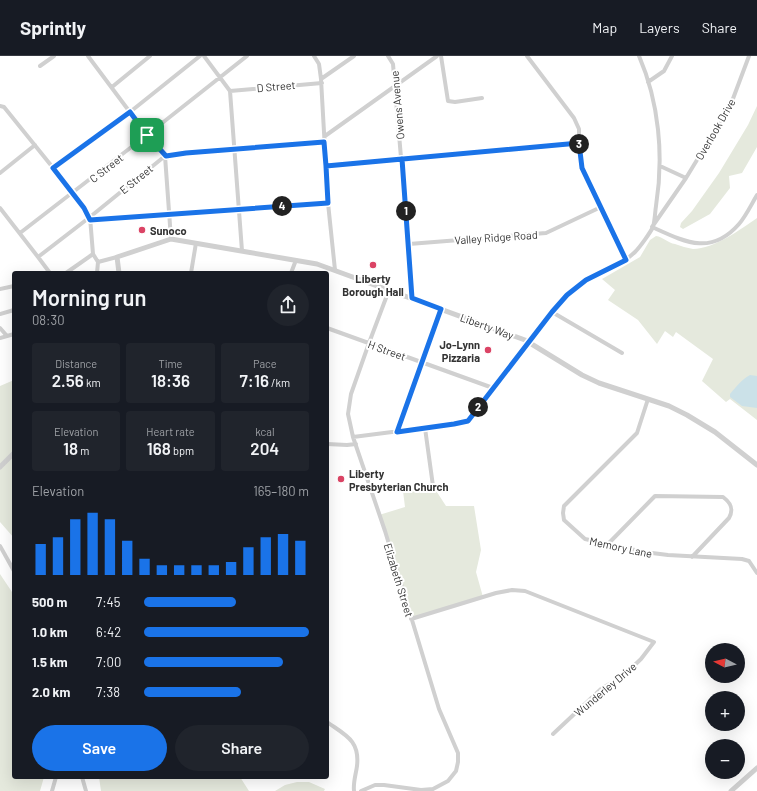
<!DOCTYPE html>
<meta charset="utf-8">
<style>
:root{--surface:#171b24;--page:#20242c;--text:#f1f3f6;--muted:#9ea1a6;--line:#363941;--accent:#1a73e8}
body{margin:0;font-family:Barlow,sans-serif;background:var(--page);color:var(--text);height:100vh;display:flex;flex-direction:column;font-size:15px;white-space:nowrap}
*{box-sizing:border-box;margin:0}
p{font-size:13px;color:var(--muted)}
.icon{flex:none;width:22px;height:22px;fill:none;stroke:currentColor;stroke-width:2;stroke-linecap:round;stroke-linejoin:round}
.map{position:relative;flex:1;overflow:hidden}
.sheet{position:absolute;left:12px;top:215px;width:317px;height:508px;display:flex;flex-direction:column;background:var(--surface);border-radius:4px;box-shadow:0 4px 16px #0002}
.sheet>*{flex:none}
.needle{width:26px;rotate:277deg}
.tools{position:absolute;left:705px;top:587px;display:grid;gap:8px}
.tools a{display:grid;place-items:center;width:40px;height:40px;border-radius:50%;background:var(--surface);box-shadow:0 4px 16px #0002;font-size:20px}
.pin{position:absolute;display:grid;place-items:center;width:34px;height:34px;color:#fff;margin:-17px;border-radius:8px;box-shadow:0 2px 6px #0006}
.km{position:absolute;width:20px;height:20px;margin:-10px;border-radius:50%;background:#222;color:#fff;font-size:11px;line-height:20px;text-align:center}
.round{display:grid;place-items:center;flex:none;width:42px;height:42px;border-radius:21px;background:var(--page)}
.head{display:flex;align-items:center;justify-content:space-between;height:68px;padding:0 20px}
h1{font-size:22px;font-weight:600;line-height:30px}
.figures{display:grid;grid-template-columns:repeat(3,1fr);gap:6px;height:68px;padding:4px 20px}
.figures div{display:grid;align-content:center;border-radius:4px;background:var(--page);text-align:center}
.figures b{font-size:17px;font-weight:600}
.figures small{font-size:11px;font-weight:400}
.figures p{font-size:11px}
.chart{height:112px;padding:8px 20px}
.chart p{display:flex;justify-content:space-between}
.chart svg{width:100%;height:72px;margin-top:4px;stroke:var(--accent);stroke-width:6}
.cta{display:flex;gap:8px;margin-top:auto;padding:8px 20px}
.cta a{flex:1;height:46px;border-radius:24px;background:var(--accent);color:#fff;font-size:16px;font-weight:600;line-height:46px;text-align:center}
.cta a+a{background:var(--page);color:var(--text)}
ul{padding:0 20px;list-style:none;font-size:13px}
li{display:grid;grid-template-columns:64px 48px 1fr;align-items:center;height:30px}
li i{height:10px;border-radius:5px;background:var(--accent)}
header{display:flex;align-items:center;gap:24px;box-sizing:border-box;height:56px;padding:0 20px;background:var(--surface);border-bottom:1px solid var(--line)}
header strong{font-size:19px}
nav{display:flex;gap:22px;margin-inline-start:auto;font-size:14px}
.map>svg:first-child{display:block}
.green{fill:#e5e9dd}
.water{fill:#cbe1e8}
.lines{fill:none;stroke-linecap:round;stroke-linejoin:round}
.minor{stroke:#d0d0d0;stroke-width:4}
.tertiary{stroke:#d0d0d0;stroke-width:5}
.route-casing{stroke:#fff;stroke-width:8}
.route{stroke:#1a73e8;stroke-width:5}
.poi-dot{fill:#db4465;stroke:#fff;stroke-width:1.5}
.labels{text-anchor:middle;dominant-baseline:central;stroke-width:4;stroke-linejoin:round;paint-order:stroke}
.street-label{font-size:11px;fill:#333;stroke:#fff}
.poi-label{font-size:11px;font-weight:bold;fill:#333;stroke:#fff;text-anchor:start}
</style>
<header>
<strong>Sprintly</strong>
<nav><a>Map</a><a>Layers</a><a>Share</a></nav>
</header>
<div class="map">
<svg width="757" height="735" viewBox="0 0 757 735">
<rect width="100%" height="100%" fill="#fff"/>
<path class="green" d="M757,50V91L742,117L729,120L730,132L710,158L683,173L680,171L681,167L692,155L719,117L748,69Z
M757,162V364L730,343L726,346L702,325L713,303L676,276L673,281L665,275L657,288L638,264L608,244L615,234L602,223L640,201L650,184L656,180C663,181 668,187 675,188C681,190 687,192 693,193C714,193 741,173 757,162Z
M14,324V482L0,466V330Z
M433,430L446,450H474L481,494L476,516L483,541L411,563L379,459L405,451L403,435Z
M0,518L14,539V721H44L40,735H0Z
M99,721H240L249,735H101Z
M297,726H309L325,733L324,735H275L285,729Z"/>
<path class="water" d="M750,319L757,320V352L742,350L730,341V338C736,331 742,323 750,319Z"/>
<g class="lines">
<path class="minor" d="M88,0L147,79L165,100L171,183
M204,0L230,35L242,195
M314,0L319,8L321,23L328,147L335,214
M388,0L393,8L413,242
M441,0L448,45L455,46L482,42
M527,0L574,62L579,73V87L582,113L626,204
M749,0L731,48L686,122L652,171C685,186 711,200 739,168C746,160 751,149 757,139
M40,10L54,0
M321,23L354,0
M648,26L664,15L672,0
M112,31L150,0
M230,35L322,27
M0,50L4,51L54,113L90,161L93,198L98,206
M325,80L437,0
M326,110L579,87
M660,110L686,122
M53,112L130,56L200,0
M0,117L35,89
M0,152L38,201L50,217
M90,164L328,147
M20,177L147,79L247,0
M409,188L546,177L601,151
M38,201L90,161L165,100L186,97L324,86
M98,206L117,201
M66,217L93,198
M97,217L98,206
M191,217L196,187
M291,217L296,204
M0,233L14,230
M552,256L622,297
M0,258L14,254
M0,272L7,280
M327,272L493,332
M0,282L14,278
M648,343L637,377L564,450L563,457L564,464L585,483L644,496L668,499L742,503L749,505L757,517
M425,372L433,430
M397,376L441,253
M353,381L439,370L468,365L552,256C563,244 574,232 588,223C604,214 622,209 635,196C640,191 650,177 653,171C655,164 655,156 656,150C664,100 659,46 639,0
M327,388L347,389L356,388
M607,489L655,440L723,441C731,447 734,453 729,462L692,501
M0,490L14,515
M411,563L496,537L512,534L525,535L654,586L641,603L623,620L601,633L553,678
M327,666C345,679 360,684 357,710C356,718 353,726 354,735
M82,721L86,735
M52,735L56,721
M361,735L375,729H384L421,734L433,733L448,725L456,715L458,706V697L439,653L385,475L353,381L348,358L351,338L369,287L389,234"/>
<path class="tertiary" d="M119,217L117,201L171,183L317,208L525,284L582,319L599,327L669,350L687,359L715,376L757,409
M0,411L14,397
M731,735L757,712"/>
</g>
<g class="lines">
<g class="route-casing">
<path id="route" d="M147,79L166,100L186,97L324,86L326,110L402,103L412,242L441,253L397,376L454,368L468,365L552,256L567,239L586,224L626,204L582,112L579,87L326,110L328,147L90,164L84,152L53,112L130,56L147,79"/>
</g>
<use href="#route" class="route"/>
</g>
<g class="poi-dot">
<circle cx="142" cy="174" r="4"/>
<circle cx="373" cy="209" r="4"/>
<circle cx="488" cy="294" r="4"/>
<circle cx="341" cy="423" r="4"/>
</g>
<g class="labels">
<g class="street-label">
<text transform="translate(276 30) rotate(-5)">D Street</text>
<text transform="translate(397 49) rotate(-95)">Owens Avenue</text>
<text transform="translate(715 73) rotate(-60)">Overlook Drive</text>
<text transform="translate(106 112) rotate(-38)">C Street</text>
<text transform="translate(136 123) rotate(-39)">E Street</text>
<text transform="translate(496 181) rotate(-4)">Valley Ridge Road</text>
<text transform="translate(487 270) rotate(20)">Liberty Way</text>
<text transform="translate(387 294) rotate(20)">H Street</text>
<text transform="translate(621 491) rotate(12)">Memory Lane</text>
<text transform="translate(399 524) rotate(73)">Elizabeth Street</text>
<text transform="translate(605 633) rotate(-40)">Wunderley Drive</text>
</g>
<g class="poi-label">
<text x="150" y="174">Sunoco</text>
<text x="373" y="222" text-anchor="middle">Liberty<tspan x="373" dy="13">Borough Hall</tspan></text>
<text x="480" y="288" text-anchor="end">Jo-Lynn<tspan x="480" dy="13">Pizzaria</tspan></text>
<text x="349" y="417">Liberty<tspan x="349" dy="13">Presbyterian Church</tspan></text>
</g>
</g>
</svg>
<div class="tools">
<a><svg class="needle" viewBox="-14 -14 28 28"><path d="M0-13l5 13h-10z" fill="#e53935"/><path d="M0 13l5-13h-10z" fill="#9ea1a6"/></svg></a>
<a>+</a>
<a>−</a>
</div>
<div class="pin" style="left:147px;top:79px;background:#1e9e55"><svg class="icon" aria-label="arrive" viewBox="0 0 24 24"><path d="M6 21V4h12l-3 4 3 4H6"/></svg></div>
<b class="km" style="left:406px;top:155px">1</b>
<b class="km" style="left:478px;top:351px">2</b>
<b class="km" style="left:579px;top:88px">3</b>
<b class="km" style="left:282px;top:150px">4</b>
<section class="sheet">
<div class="head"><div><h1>Morning run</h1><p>08:30</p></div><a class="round"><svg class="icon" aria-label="share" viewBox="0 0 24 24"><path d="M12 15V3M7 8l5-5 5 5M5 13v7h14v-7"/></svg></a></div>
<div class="figures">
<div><p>Distance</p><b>2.56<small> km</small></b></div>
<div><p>Time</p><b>18:36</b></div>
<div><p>Pace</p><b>7:16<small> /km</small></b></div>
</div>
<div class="figures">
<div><p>Elevation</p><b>18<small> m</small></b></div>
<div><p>Heart rate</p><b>168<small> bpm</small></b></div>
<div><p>kcal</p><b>204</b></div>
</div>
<div class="chart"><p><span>Elevation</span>165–180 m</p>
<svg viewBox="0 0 160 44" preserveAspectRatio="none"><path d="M5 44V25M15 44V21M25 44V10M35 44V6M45 44V10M55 44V23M65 44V34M75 44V38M85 44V38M95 44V38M105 44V38M115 44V36M125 44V27M135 44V21M145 44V19M155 44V23"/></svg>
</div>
<ul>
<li><b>500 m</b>7:45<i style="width:56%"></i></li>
<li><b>1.0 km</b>6:42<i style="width:100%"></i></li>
<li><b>1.5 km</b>7:00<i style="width:84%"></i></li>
<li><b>2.0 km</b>7:38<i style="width:59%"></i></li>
</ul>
<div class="cta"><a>Save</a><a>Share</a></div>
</section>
</div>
